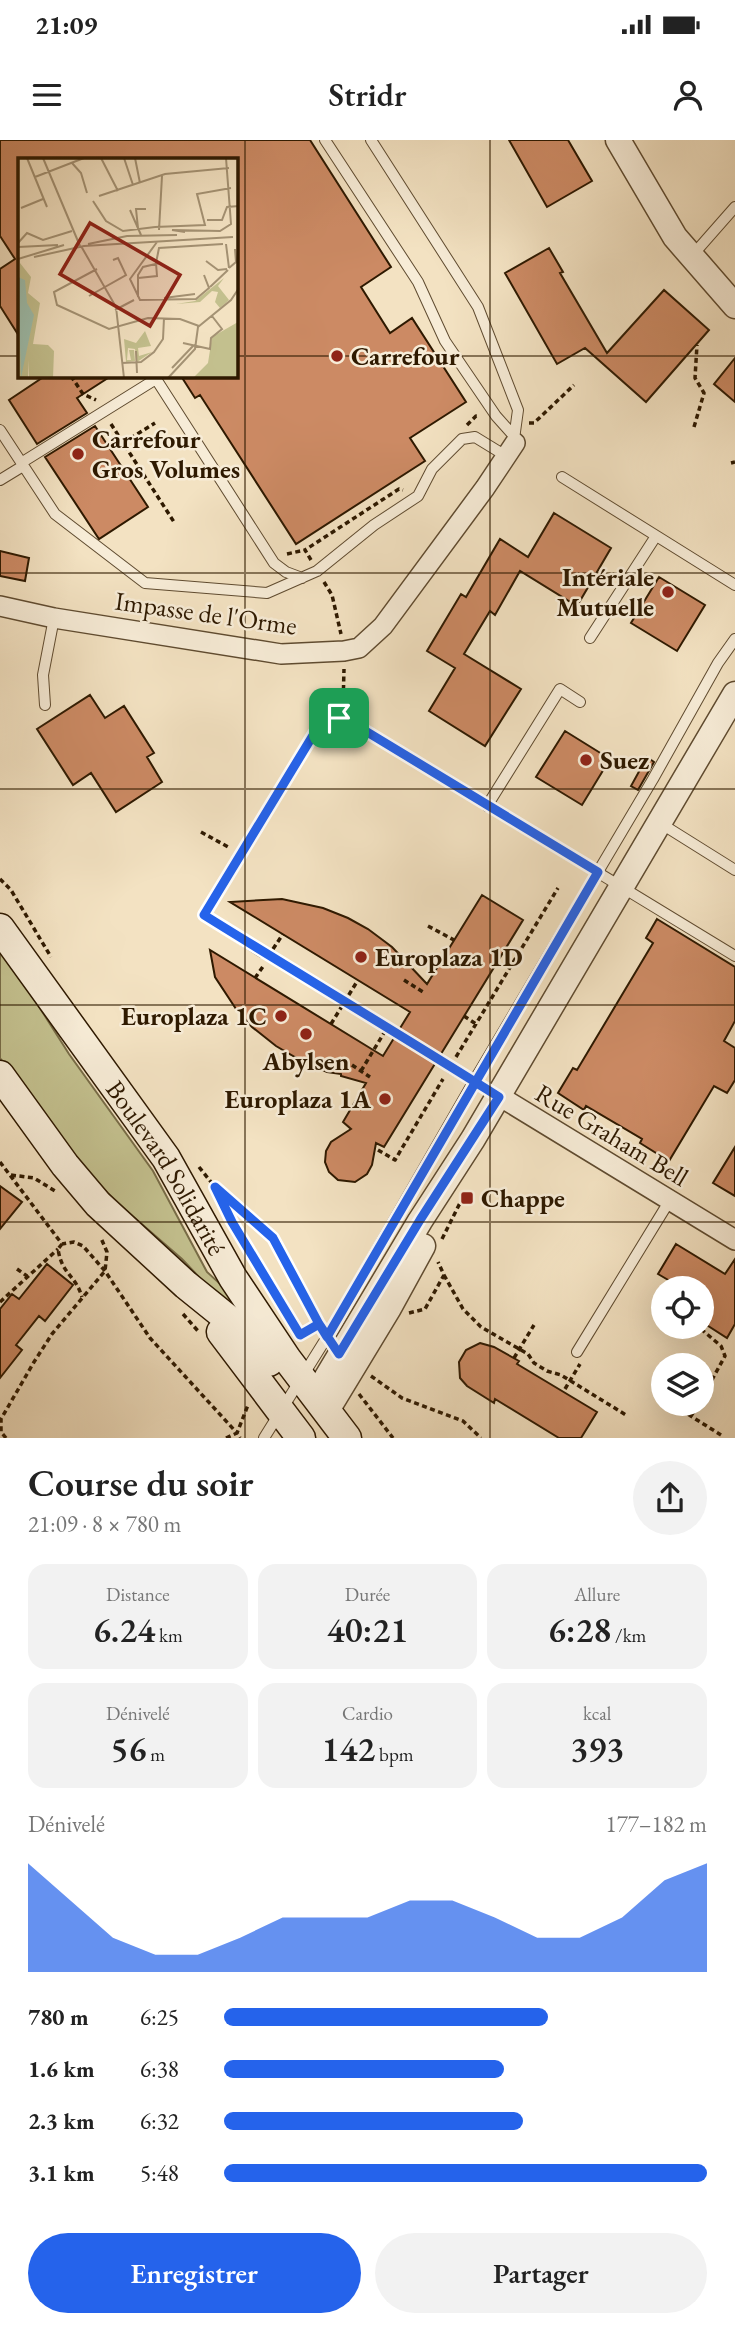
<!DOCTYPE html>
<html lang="fr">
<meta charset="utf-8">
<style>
:root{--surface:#fff;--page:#f2f2f2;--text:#222;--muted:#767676;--accent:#2563eb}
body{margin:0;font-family:"EB Garamond",serif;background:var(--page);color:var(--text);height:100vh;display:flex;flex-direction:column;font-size:26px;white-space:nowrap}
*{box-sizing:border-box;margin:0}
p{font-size:23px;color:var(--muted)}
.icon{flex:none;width:38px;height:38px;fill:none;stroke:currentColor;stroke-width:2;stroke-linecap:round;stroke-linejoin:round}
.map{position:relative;height:1298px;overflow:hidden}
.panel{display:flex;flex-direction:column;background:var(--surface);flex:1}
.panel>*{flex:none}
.tools{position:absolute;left:651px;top:1136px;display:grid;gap:14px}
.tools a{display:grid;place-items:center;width:63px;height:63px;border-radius:50%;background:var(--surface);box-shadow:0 7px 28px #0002;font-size:35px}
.pin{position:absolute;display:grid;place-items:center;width:60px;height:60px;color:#fff;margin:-30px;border-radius:14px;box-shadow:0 4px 10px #0006}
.round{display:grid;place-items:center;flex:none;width:74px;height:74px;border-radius:37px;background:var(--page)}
.headline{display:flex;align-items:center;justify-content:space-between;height:119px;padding:0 28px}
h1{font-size:38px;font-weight:600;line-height:52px}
.metrics{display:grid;grid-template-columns:repeat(3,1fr);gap:10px;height:119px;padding:7px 28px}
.metrics div{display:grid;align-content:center;border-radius:18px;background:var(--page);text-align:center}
.metrics b{font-size:35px;font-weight:600}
.metrics small{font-size:19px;font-weight:400}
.metrics p{font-size:19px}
.chart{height:196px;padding:14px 28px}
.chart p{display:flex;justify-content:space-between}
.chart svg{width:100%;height:126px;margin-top:7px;fill:var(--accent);opacity:.7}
.cta{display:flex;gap:14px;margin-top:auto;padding:14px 28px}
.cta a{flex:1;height:80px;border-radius:42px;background:var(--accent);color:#fff;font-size:28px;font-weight:600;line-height:80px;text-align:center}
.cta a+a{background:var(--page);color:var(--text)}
ul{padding:0 28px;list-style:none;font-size:23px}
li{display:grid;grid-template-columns:112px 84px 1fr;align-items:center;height:52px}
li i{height:18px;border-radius:9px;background:var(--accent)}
.status{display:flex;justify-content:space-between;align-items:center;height:49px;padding:0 35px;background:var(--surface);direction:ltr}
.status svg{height:19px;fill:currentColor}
header{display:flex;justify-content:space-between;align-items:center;height:91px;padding:0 28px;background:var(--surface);font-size:32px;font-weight:600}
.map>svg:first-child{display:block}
.green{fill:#c3c08e;stroke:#786c47;stroke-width:2}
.building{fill:#cc8a64;stroke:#2e1900;stroke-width:2}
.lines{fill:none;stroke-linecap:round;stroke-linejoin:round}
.service-casing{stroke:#5f4b30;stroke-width:12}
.minor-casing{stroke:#5f4b30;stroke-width:22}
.tertiary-casing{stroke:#5f4b30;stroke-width:27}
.secondary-casing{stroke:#2e1900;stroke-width:31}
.path{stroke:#2e1900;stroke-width:3.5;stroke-dasharray:5 3.5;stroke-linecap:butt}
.service{stroke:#f7ecd7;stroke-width:10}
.minor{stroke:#f7ecd7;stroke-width:19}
.tertiary{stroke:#f7ecd7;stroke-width:24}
.secondary{stroke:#f7ecd7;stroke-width:28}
.route-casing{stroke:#fff;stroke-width:14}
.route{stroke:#2563eb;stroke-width:9}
.grid{fill:none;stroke:#2e1900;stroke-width:2;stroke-opacity:0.55}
.poi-dot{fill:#8f2418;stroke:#f7ecd7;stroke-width:2.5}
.labels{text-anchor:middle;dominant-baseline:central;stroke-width:5;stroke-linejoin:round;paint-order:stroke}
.poi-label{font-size:26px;font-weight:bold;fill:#2e1900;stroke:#f7ecd7;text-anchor:start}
.street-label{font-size:26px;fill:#2e1900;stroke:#f7ecd7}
.inset-road{fill:none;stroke:#a49274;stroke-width:2}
.view{fill:#8f2418;fill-opacity:0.15;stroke:#8f2418;stroke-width:3.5}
.inset-edge{fill:none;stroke:#2e1900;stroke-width:3.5}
</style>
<div class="status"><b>21:09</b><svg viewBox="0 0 49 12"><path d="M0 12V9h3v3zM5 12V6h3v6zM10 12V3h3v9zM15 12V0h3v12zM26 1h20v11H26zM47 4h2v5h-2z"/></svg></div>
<header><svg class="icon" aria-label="menu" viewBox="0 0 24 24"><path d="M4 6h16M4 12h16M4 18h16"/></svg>Stridr<svg class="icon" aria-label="person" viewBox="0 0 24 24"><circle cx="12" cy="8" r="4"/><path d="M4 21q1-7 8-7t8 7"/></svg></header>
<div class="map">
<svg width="735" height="1298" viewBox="0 0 735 1298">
<rect width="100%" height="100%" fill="#f3e2c2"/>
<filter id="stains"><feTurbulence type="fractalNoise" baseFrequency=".00286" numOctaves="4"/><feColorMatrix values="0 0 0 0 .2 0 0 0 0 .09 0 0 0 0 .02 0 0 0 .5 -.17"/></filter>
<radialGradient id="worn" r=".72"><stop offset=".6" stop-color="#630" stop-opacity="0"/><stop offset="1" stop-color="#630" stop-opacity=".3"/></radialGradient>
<path class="green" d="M0,805L69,914L153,1031L207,1132L230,1153L251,1192L182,1119L114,1060L75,1018L0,918Z"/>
<path class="building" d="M0,0H310L391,127L361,147L390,193L412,178L466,262L410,298L425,321L296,404L200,255L195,258L181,236H236V19H19V196L0,166V129L15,119L0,96Z
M509,0H568L592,41L547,67Z
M549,108L563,132L560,133L607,213L664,150L709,190L646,262L585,208L557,224L505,133Z
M735,218V262L714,244Z
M45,236H111L77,258L87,273L37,304L9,260Z
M95,286L148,367L99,399L45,317Z
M554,373L611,408L577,466L520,431L495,475L490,471L464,514L521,549L485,606L429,571L455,528L427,511L461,454L466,457L500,399L528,417Z
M0,411L29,418L25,441L0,436Z
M659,437L705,465L677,511L631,483Z
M90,555L105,578L124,566L154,613L147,617L162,642L116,672L91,633L73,645L37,589Z
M565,591L610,619L582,665L536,637Z
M647,617L654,622L638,650L631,646Z
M482,755L523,780L384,1007L376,1003L372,1025L367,1034L355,1042L338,1040L329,1032L325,1022L326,1011L331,1002L351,989L343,982L366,943L341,936V934L327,932L300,920L276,906L252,887L236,869L215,837L210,810L383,916L410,872L230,762L282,759L323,768L348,778L368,789L392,807L427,844Z
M657,779L735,827V881L724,901L735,908V940L727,953L714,946L669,1021L640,1003L642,999L586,966L584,970L558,953L573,928L577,930L653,803L646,798Z
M735,1007V1056L713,1043Z
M0,1046L22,1062L0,1089Z
M676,1104L725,1134L735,1119V1184L727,1198L702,1182V1172L707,1164L702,1160V1148H682L658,1134Z
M47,1124L73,1145L45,1181L39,1176L16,1205L22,1210L0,1238V1169L12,1154L19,1159Z
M480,1203L494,1207L519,1221L517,1224L597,1272L581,1298H559L495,1259L494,1263L467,1246L460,1238L459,1222L466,1210Z"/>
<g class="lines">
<g class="service-casing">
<path id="service" d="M325,0L418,142L445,201L496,276L513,295
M371,0L478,167L518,270L514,299
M691,117L735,67
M0,290L55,374L145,443L267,453L317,431L374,385L418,356L432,329L462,299L475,297L506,316
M21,323L156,239L274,423L286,432L302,438
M562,337L735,445
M0,340L23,326
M590,498L656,396
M45,565L43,535L54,478
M487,666L560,549L580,562
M660,683L735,730
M262,812L204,775L315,592C326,580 334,577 349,581L735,816
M450,927L498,956
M577,1212L670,1060
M264,1298L327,1197L474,941L653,639L718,523L735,499"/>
</g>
<g class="minor-casing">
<path id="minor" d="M0,466L54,478L281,514L344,511L359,508L383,486L485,348L515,303
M499,956L735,1100"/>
</g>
<g class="tertiary-casing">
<path id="tertiary" d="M618,0L675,97L735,166
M315,1257L420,1081L473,999L735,554
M326,1272L389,1168L423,1106"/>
</g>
<g class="secondary-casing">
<g id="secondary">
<path id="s1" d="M0,788L166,1018L233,1138L287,1219L347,1298"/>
<path d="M0,935L65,1025L98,1064L186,1145L248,1195L269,1222"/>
<path d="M221,1192L301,1298"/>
</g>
</g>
<path class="path" d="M71,236L83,254L96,260
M529,283H534L574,245
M111,284L174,382
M467,285L476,276H480
M694,287L704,253L695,238L697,205
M123,303L155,283
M731,323L735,322
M287,414L305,410
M311,420L305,410L399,349L403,350
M324,442L332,455L341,494
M343,567L344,529
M201,692L230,708
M0,739L11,750L51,817
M428,786L454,800
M273,809L283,794
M273,818L440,920
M255,838L264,825
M404,840L423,852
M464,876L476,884
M331,884L358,840
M456,917L558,748
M352,925L370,937
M361,931L387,888
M378,1010L395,1020L443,939
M0,1022L62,1104L74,1102L83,1106L105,1131L150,1198L237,1293L248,1265
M199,1027L215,1047L273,1098L319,1185
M11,1035L34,1038L55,1051
M216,1049L232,1082L298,1190
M442,1099L465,1053
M62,1104L58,1109C62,1135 75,1134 82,1157
M17,1129L27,1136
M444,1135L463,1169L481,1187L528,1214L534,1223L547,1231L561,1235L626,1275
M0,1162L58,1109
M409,1173L425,1169L444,1135L438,1122
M183,1174L198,1191
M701,1189L721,1206L725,1216L702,1258
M300,1196L317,1185
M514,1218L534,1185
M371,1236L402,1258L463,1281L481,1298
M565,1249L580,1224
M359,1254L393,1298
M681,1264L678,1268L721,1295
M691,1276L699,1264
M6,1298L1,1292V1279L34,1222L52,1194L105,1131L107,1112L101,1098
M226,1298L237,1293L240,1298"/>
<use href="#service" class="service"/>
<use href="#minor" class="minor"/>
<use href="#tertiary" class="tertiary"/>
<use href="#secondary" class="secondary"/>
</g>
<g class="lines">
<g class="route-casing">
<path id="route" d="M339,578L349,581L598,732L327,1197L319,1184L300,1195L232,1082L215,1047L273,1098L319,1184L339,1214L420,1080L499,957C401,895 302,836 204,775L315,592L329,580L339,578"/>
</g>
<use href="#route" class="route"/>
</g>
<path class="grid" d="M245,0V1298M490,0V1298M0,216H19M236,216H735M0,433H735M0,649H735M0,865H735M0,1082H735"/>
<g class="poi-dot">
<circle cx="337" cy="216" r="7"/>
<circle cx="78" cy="314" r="7"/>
<circle cx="668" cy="452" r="7"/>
<circle cx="586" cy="620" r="7"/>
<circle cx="361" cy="817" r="7"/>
<circle cx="281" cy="876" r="7"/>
<circle cx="306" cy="894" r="7"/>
<circle cx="385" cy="959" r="7"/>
<rect x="460" y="1051" width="14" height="14" rx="3.5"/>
</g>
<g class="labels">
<g class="poi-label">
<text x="351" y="216">Carrefour</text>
<text x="92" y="299">Carrefour<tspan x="92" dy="30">Gros Volumes</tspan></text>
<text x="654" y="437" text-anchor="end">Intériale<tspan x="654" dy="30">Mutuelle</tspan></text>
<text x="600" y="620">Suez</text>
<text x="375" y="817">Europlaza 1D</text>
<text x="267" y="876" text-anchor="end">Europlaza 1C</text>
<text x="306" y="921" text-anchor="middle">Abylsen</text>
<text x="371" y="959" text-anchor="end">Europlaza 1A</text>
<text x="481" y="1058">Chappe</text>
</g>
<g class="street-label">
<text transform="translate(206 473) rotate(8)">Impasse de l'Orme</text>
<text transform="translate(612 995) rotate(31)">Rue Graham Bell</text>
<text stroke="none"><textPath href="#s1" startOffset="292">Boulevard Solidarité</textPath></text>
</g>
</g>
<g transform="translate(18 18)">
<rect width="220" height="220" fill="#f3e2c2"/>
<path d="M2,105L13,119L10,135L22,145L15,186L30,187L36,193L35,220H11V202L10,220H0ZM206,120L200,128L211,142L202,150L197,144L200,134L194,133L182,144L158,146L177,143ZM220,164V220H175L190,205L194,179ZM127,173L133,188L120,190L121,198L134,194L119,204L117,191L110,190L109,202H113L111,192H116L117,203L108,204L106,181L118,185Z" fill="#c3c08e"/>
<path d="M0,119L7,122L9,145L16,157L3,220Z" fill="#9dbfae"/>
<path class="inset-road" d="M9,0L29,49M25,0L62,88M83,0L100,33M106,0L115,27M117,0L122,25M54,5L63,15L69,35M17,19L66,0M81,38L147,16L211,10M75,43L88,63L105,73L137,69M3,50L25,41M112,52L123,77M189,62H204L209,49L221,48M137,69L187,67L179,36L213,30M120,70L118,51H128M141,72L144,18M167,74L154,72L202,73L213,66L208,0M139,84L112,121L122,142L178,141L191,130L186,117M0,85L9,75L25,82L54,73M70,86L109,78L159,77M208,86L211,110M63,88L98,149L106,220M0,89L40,87M16,99L66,88L215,79M0,101L46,87M188,103L200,112L209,111M138,105L141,90L205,86M211,110L218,104L217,91M79,111L36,134L39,147L91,171L130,160L162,161L181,168M120,120L139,118L138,105M192,129L210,112M71,138L108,117L100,100L95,102M120,139V117L125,109L142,105M146,140L177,136M97,152L116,142M165,185L192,191L193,180L204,171L194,158M118,193L119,215M104,205L123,204L136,194L145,181L146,160M154,210L175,188M150,220L177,191L180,169L213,142L221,130"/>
<path class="view" d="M72,65L162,117L132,168L42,116Z"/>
<rect width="220" height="220" class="inset-edge"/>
</g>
<rect width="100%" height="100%" filter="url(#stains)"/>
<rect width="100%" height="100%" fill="url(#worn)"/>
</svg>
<div class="tools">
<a><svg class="icon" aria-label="locate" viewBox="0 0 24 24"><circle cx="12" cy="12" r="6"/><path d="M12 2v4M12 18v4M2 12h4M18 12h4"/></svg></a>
<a><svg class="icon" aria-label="layers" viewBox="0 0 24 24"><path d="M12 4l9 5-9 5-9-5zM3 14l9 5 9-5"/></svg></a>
</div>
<div class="pin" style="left:339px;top:578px;background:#1e9e55"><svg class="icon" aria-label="arrive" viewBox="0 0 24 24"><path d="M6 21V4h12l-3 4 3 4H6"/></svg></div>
</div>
<section class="panel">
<div class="headline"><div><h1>Course du soir</h1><p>21:09 · 8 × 780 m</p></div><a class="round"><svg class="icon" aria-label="share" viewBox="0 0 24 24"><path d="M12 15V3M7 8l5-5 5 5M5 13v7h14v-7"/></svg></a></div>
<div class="metrics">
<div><p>Distance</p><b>6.24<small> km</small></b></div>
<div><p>Durée</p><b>40:21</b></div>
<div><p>Allure</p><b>6:28<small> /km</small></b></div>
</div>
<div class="metrics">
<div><p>Dénivelé</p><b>56<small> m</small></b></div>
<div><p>Cardio</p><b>142<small> bpm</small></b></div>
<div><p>kcal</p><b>393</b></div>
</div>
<div class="chart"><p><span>Dénivelé</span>177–182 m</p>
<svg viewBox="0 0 160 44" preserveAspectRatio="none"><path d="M0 44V6L10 19L20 32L30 38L40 38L50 32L60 25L70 25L80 25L90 19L100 19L110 25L120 32L130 32L140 25L150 12L160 6V44z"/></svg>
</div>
<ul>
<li><b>780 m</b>6:25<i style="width:67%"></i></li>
<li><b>1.6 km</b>6:38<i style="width:58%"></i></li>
<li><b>2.3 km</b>6:32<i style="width:62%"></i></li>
<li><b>3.1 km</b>5:48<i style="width:100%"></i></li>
</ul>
<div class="cta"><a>Enregistrer</a><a>Partager</a></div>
</section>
